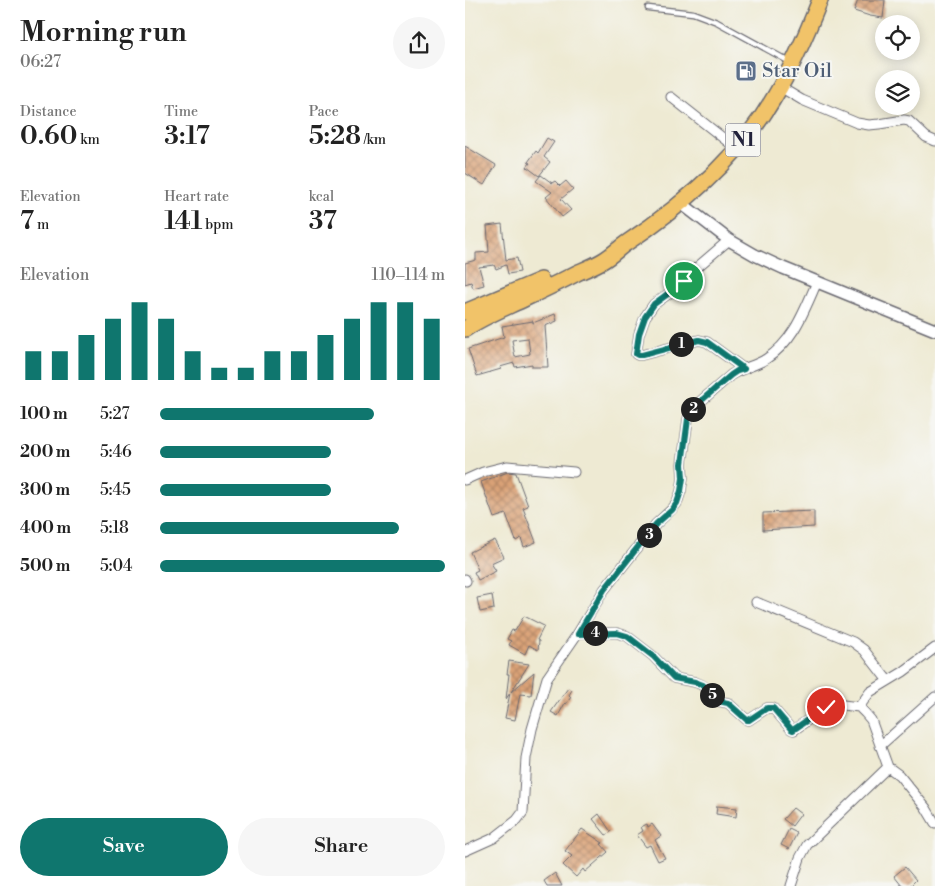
<!DOCTYPE html>
<meta charset="utf-8">
<style>
:root{--surface:#fff;--page:#f6f6f6;--text:#222;--muted:#767676;--accent:#0f766e}
body{margin:0;font-family:"Libre Bodoni",serif;background:var(--page);color:var(--text);height:100vh;display:flex;flex-direction:column;font-size:19px;white-space:nowrap}
*{box-sizing:border-box;margin:0}
p{font-size:16px;color:var(--muted)}
.icon{flex:none;width:28px;height:28px;fill:none;stroke:currentColor;stroke-width:2;stroke-linecap:round;stroke-linejoin:round}
.map{position:relative;flex:1;overflow:hidden}
.sheet{display:flex;flex-direction:column;background:var(--surface);width:465px}
.sheet>*{flex:none}
.controls{position:absolute;left:410px;top:15px;display:grid;gap:10px}
.controls a{display:grid;place-items:center;width:45px;height:45px;border-radius:50%;background:var(--surface);box-shadow:0 2px 12px #0003;font-size:25px}
.pin{position:absolute;display:grid;place-items:center;width:42px;height:42px;color:#fff;margin:-21px;border:2px solid #fff;border-radius:50%;box-shadow:0 1px 5px #0007}
.km{position:absolute;width:25px;height:25px;margin:-12px;border-radius:50%;background:#222;color:#fff;font-size:14px;line-height:25px;text-align:center}
.round{display:grid;place-items:center;flex:none;width:52px;height:52px;border-radius:26px;background:var(--page)}
.summary{display:flex;align-items:center;justify-content:space-between;height:85px;padding:0 20px}
h1{font-size:28px;font-weight:600;line-height:38px}
.metrics{display:grid;grid-template-columns:repeat(3,1fr);gap:8px;height:85px;padding:5px 20px}
.metrics div{display:grid;align-content:center}
.metrics b{font-size:25px;font-weight:600}
.metrics small{font-size:14px;font-weight:400}
.metrics p{font-size:14px}
.chart{height:140px;padding:10px 20px}
.chart p{display:flex;justify-content:space-between}
.chart svg{width:100%;height:90px;margin-top:5px;stroke:var(--accent);stroke-width:6}
.cta{display:flex;gap:10px;margin-top:auto;padding:10px 20px}
.cta a{flex:1;height:58px;border-radius:30px;background:var(--accent);color:#fff;font-size:20px;font-weight:600;line-height:58px;text-align:center}
.cta a+a{background:var(--page);color:var(--text)}
ul{padding:0 20px;list-style:none;font-size:16px}
li{display:grid;grid-template-columns:80px 60px 1fr;align-items:center;height:38px}
li i{height:12px;border-radius:6px;background:var(--accent)}
main{display:flex;flex:1;min-height:0}
.map>svg:first-child{display:block}
.building{fill:url(#building-cross-hatch);fill-rule:evenodd}
.lines{fill:none;stroke-linecap:round;stroke-linejoin:round}
.service-casing{stroke:#696870;stroke-width:7}
.minor-casing{stroke:#696870;stroke-width:11}
.tertiary-casing{stroke:#696870;stroke-width:14}
.trunk-casing{stroke:#696870;stroke-width:18}
.service{stroke:#fff;stroke-width:4.5}
.minor{stroke:#fff;stroke-width:9}
.tertiary{stroke:#fff;stroke-width:11}
.trunk{stroke:#f1c369;stroke-width:15}
.route-casing{stroke:#fff;stroke-width:10}
.route{stroke:#0f766e;stroke-width:6}
.labels{text-anchor:middle;dominant-baseline:central;stroke-width:4;stroke-linejoin:round;paint-order:stroke}
.shield{fill:#f6f6f2;stroke:#626272;stroke-width:1}
.shield-label{font-size:19px;font-weight:bold;fill:#22223b}
.service-label{font-size:20px;fill:#4e5e75;stroke:#f6f6f2;text-anchor:start}
</style>
<main>
<section class="sheet">
<div class="summary"><div><h1>Morning run</h1><p>06:27</p></div><a class="round"><svg class="icon" aria-label="share" viewBox="0 0 24 24"><path d="M12 15V3M7 8l5-5 5 5M5 13v7h14v-7"/></svg></a></div>
<div class="metrics">
<div><p>Distance</p><b>0.60<small> km</small></b></div>
<div><p>Time</p><b>3:17</b></div>
<div><p>Pace</p><b>5:28<small> /km</small></b></div>
</div>
<div class="metrics">
<div><p>Elevation</p><b>7<small> m</small></b></div>
<div><p>Heart rate</p><b>141<small> bpm</small></b></div>
<div><p>kcal</p><b>37</b></div>
</div>
<div class="chart"><p><span>Elevation</span>110–114 m</p>
<svg viewBox="0 0 160 44" preserveAspectRatio="none"><path d="M5 44V30M15 44V30M25 44V22M35 44V14M45 44V6M55 44V14M65 44V30M75 44V38M85 44V38M95 44V30M105 44V30M115 44V22M125 44V14M135 44V6M145 44V6M155 44V14"/></svg>
</div>
<ul>
<li><b>100 m</b>5:27<i style="width:75%"></i></li>
<li><b>200 m</b>5:46<i style="width:60%"></i></li>
<li><b>300 m</b>5:45<i style="width:60%"></i></li>
<li><b>400 m</b>5:18<i style="width:84%"></i></li>
<li><b>500 m</b>5:04<i style="width:100%"></i></li>
</ul>
<div class="cta"><a>Save</a><a>Share</a></div>
</section>
<div class="map">
<svg width="470" height="886" viewBox="0 0 470 886">
<defs>
<pattern id="building-cross-hatch" width="8" height="8" patternUnits="userSpaceOnUse" patternTransform="scale(1.25)"><rect width="8" height="8" fill="#daa277"/><path d="M0 0l8 8M0 8l8-8" fill="none" stroke="#b08463"/></pattern>
</defs>
<rect width="100%" height="100%" fill="#f6f6f2"/>
<filter id="ink" filterUnits="userSpaceOnUse"><feTurbulence type="fractalNoise" baseFrequency=".02" numOctaves="2"/><feDisplacementMap in="SourceGraphic" scale="10" xChannelSelector="R" yChannelSelector="G"/><feConvolveMatrix kernelMatrix="1 2 1 2 8 2 1 2 1" color-interpolation-filters="sRGB"/></filter>
<filter id="wash" filterUnits="userSpaceOnUse"><feTurbulence type="fractalNoise" baseFrequency=".0096" numOctaves="4" result="noise"/><feDisplacementMap in="SourceGraphic" scale="20" xChannelSelector="R" yChannelSelector="G"/><feGaussianBlur stdDeviation="1.12" result="paint"/><feColorMatrix in="noise" values="0 0 0 0 0 0 0 0 0 0 0 0 0 0 0 0 0 1.4 0 .05"/><feComposite in="paint" operator="in"/></filter>
<g filter="url(#wash)">
<rect width="100%" height="100%" fill="#eeead3"/>
<g id="blocks">
<path class="building" d="M393,0H420L418,18L405,16L389,11Z
M82,138L89,142L79,157L85,162L74,176L62,167L65,163L63,162L71,151L73,153Z
M0,146L31,165L19,185L0,173Z
M76,175L87,183L90,181L95,186L101,181L108,189L96,199L106,210L97,217L81,197L87,192L71,181Z
M37,224L41,260L52,258L55,272L43,274L41,265L31,269L29,265L14,267L19,285L8,288L6,282L0,284V263L11,260V253L24,252L22,226Z
M90,314L92,321L80,326L83,367H67V364L50,367L49,363L35,367L36,369L12,376L3,349L39,337L37,326L68,321V323ZM63,338L65,354L50,357L47,340Z
M43,472L51,473L63,506L58,508L71,542L59,547L56,538L51,541L41,514L29,518L16,482Z
M349,511V527L298,530V513Z
M30,540L39,557L26,563L31,571L13,580L9,572L13,570L5,552Z
M27,595L29,609L15,612L12,598Z
M59,616L79,626L72,640L74,641L73,650L64,645L60,654L44,645L46,641L42,639L47,630L50,631Z
M44,661L64,664L46,692L69,672L66,695L55,694L50,720L40,718L45,693L41,699L44,674H42Z
M103,688L107,690L104,695L106,697L101,704L100,703L93,716L86,712Z
M252,806L272,808L271,817L251,814Z
M328,808L336,814L327,826L318,819Z
M134,814L146,832L141,835L128,819Z
M182,824L183,827L187,824L196,836L190,840L200,858L193,861L185,845L181,847L172,835L178,831L176,827Z
M117,829L138,843L136,844L143,852L120,872L118,869L111,877L98,865L107,856L100,851Z
M324,829L332,833L324,849L316,845Z
M440,867L451,880L445,886H437L429,876Z
M90,873L97,886H82L79,881Z"/>
</g>
</g>
<g filter="url(#ink)">
<use href="#blocks" fill-opacity="0" stroke="#696870" stroke-width="1"/>
<g class="lines">
<g class="service-casing">
<path id="service" d="M183,8L228,13L252,22L325,62"/>
</g>
<g class="minor-casing">
<path id="minor" d="M315,87L337,100L392,123L404,125L414,124L439,120L444,121L461,137L470,141
M206,97L272,149
M264,240L223,275L209,290L189,304L180,317L174,334L171,354L173,355H177L234,340L242,342L279,369
M0,480L18,472L42,466L109,472
M0,579L1,581
M291,602L388,642L399,650L423,681
M113,633H152L162,636L188,656L209,678L230,682L237,685L253,701L263,703L282,720H284L302,708H308L326,729L329,730L365,704H370L394,707L400,713L406,720L423,767L434,775L461,808L470,823
M394,707L405,692L438,672L470,648
M415,746L470,697
M0,851L29,838L52,820L58,812L61,758L67,729L82,678L113,633L139,590L191,524L207,509L212,503L216,491L218,478L217,464L223,419L225,413L229,407L266,375C277,368 290,366 301,359C329,341 339,311 352,282
M326,886L335,858L342,845L423,767"/>
</g>
<g class="tertiary-casing">
<path id="tertiary" d="M216,203L264,240L290,255L318,268L470,330"/>
</g>
<g class="trunk-casing">
<path id="trunk" d="M0,312L76,280
M0,329C19,316 40,308 61,298C78,290 95,282 112,273C121,269 131,265 139,260C147,255 153,249 160,244C219,205 274,158 310,96C328,66 342,33 355,0"/>
</g>
<use href="#service" class="service"/>
<use href="#minor" class="minor"/>
<use href="#tertiary" class="tertiary"/>
<use href="#trunk" class="trunk"/>
</g>
</g>
<g class="lines" filter="url(#ink)">
<g class="route-casing">
<path id="route" d="M219,281L208,290L189,304L180,317L174,334L171,354L173,355H177L234,340L242,342L279,369L272,371L266,375L229,407L225,413L223,419L217,464L218,478L216,491L212,503L207,510L191,524L139,590L113,634L152,633L162,636L188,656L209,678L230,682L238,685L253,701L263,703L282,720H284L302,708H308L326,729L328,730L361,707"/>
</g>
<use href="#route" class="route"/>
</g>
<defs>
<g id="fuel-square" transform="scale(1.125)"><rect x="-9" y="-9" width="18" height="18" rx="4" fill="#5c6f8a" stroke="#f6f6f2"/><path d="M-5.5-6h7V0h2V4h1.3V-2.5L3-4.5l.8-.8L6-3V5H2.5V1h-1V6h-7ZM-4.2-4.7v3.2H.2V-4.7Z" fill="#fff"/></g>
</defs>
<g fill-rule="evenodd">
<use href="#fuel-square" x="281" y="71"/>
</g>
<g class="labels">
<rect class="shield" x="260.5" y="123.5" width="35" height="33" rx="4"/>
<g class="shield-label">
<text x="278" y="140">N1</text>
</g>
<g class="service-label">
<text x="297" y="71">Star Oil</text>
</g>
</g>
</svg>
<div class="controls">
<a><svg class="icon" aria-label="locate" viewBox="0 0 24 24"><circle cx="12" cy="12" r="6"/><path d="M12 2v4M12 18v4M2 12h4M18 12h4"/></svg></a>
<a><svg class="icon" aria-label="layers" viewBox="0 0 24 24"><path d="M12 4l9 5-9 5-9-5zM3 14l9 5 9-5"/></svg></a>
</div>
<div class="pin" style="left:219px;top:281px;background:#1e9e55"><svg class="icon" aria-label="arrive" viewBox="0 0 24 24"><path d="M6 21V4h12l-3 4 3 4H6"/></svg></div>
<div class="pin" style="left:361px;top:707px;background:#d93025"><svg class="icon" aria-label="check" viewBox="0 0 24 24"><path d="M5 12l5 5 9-10"/></svg></div>
<b class="km" style="left:216px;top:344px">1</b>
<b class="km" style="left:228px;top:409px">2</b>
<b class="km" style="left:184px;top:535px">3</b>
<b class="km" style="left:130px;top:633px">4</b>
<b class="km" style="left:247px;top:695px">5</b>
</div>
</main>
